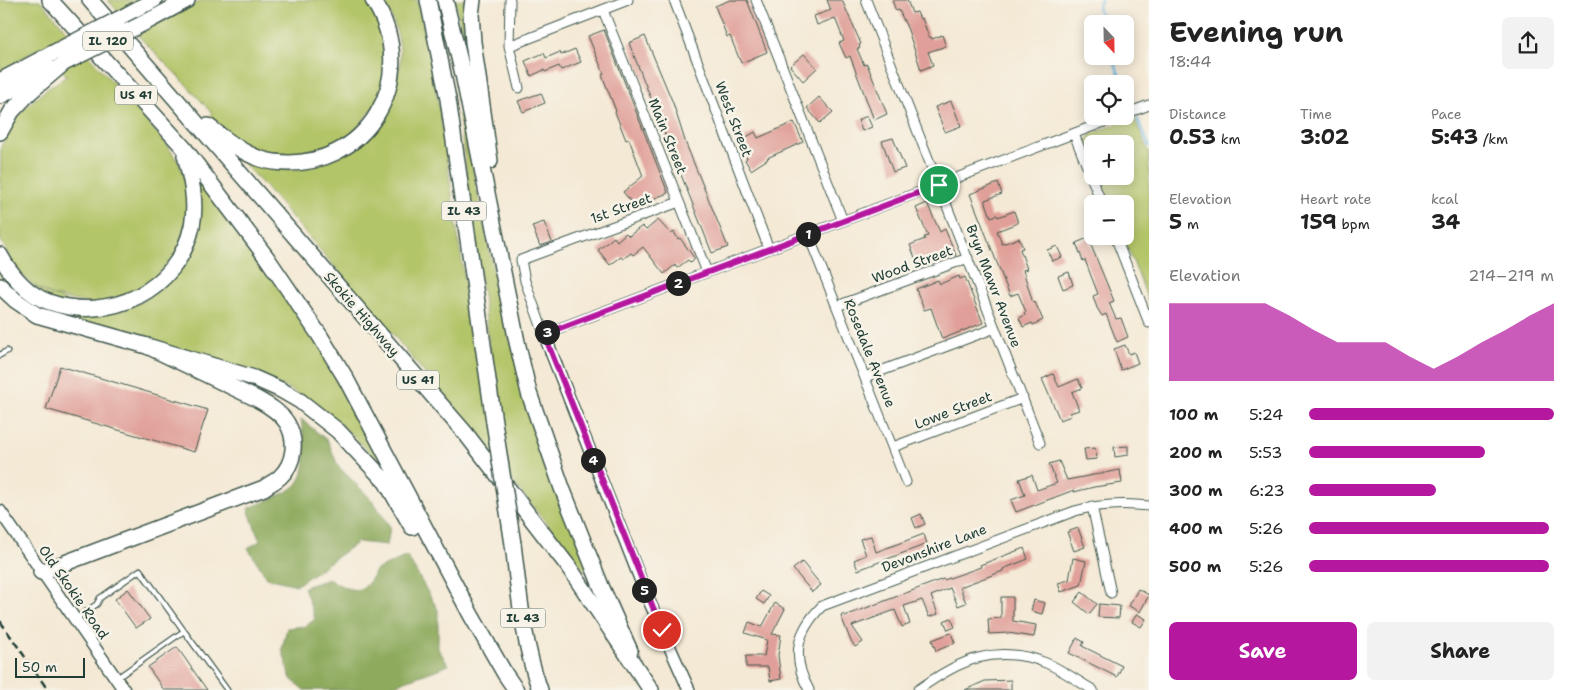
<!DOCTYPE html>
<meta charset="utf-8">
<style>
:root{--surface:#fff;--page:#f2f2f2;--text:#222;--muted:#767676;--accent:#b5179e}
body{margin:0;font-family:"Shantell Sans",sans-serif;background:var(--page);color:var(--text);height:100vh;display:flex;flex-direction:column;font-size:19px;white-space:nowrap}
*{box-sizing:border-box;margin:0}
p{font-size:16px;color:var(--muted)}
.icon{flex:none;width:28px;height:28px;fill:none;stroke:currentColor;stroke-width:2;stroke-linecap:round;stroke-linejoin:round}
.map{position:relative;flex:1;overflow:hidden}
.sheet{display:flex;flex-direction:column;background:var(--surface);width:425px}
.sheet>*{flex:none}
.needle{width:32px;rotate:158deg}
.fabs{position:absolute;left:1084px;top:15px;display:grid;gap:10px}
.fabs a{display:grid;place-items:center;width:50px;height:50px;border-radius:8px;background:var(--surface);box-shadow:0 2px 12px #0003;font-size:25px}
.scale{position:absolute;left:15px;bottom:12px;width:70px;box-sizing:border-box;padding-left:5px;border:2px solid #1f3d34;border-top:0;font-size:14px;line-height:18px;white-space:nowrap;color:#1f3d34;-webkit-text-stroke:4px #f7f3e8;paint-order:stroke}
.pin{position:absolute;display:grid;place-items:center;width:42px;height:42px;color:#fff;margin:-21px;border:2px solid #fff;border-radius:50%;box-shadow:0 1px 5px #0007}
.km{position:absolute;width:25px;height:25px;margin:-12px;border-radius:50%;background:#222;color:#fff;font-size:14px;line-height:25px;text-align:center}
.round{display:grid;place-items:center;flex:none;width:52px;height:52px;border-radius:8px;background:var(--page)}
.overview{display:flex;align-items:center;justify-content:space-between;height:85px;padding:0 20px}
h1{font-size:28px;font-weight:700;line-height:38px}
.metrics{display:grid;grid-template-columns:repeat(3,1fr);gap:8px;height:85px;padding:5px 20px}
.metrics div{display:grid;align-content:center}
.metrics b{font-size:21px;font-weight:700}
.metrics small{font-size:14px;font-weight:400}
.metrics p{font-size:14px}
.chart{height:140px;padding:10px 20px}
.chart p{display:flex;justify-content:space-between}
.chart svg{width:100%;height:90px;margin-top:5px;fill:var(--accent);opacity:.7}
.button{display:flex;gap:10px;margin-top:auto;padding:10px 20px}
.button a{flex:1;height:58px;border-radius:8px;background:var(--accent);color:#fff;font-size:20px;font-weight:700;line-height:58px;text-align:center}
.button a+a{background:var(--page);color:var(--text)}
ul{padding:0 20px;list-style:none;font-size:16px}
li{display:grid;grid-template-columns:80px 60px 1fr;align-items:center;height:38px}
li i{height:12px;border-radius:6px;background:var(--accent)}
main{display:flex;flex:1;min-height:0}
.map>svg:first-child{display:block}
.green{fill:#b3c569;stroke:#69814e}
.forest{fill:#8eaa5d;stroke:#567448}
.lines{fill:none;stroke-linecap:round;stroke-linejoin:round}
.stream{stroke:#6cbbe6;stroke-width:2.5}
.building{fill:#e0a099}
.service-casing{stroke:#3f574c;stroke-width:7}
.minor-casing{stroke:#3f574c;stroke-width:11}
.tertiary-casing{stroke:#3f574c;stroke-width:14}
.primary-casing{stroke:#3f574c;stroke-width:18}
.trunk-casing{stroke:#3f574c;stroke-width:18}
.service{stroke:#fff;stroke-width:4.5}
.minor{stroke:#fff;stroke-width:9}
.tertiary{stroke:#fff;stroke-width:11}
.primary{stroke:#fff;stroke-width:15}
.trunk{stroke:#fff;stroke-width:15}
.rail{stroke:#1f3d34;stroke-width:2.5;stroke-dasharray:8 4;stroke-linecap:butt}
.primary-bridge-casing{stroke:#3f574c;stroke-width:18;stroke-linecap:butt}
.primary-bridge{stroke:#fff;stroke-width:15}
.route-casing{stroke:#fff;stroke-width:10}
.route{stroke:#b5179e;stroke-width:6}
.labels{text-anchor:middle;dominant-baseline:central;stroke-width:5;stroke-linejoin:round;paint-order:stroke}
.shield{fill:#f7f3e8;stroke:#60746a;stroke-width:1}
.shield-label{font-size:12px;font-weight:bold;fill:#1f3d34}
.street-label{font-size:14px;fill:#1f3d34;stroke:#f7f3e8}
</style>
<main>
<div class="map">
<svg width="1149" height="690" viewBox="0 0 1149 690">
<rect width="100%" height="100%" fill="#f7f3e8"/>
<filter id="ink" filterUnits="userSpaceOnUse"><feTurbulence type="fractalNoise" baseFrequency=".02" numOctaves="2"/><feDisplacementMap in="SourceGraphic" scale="10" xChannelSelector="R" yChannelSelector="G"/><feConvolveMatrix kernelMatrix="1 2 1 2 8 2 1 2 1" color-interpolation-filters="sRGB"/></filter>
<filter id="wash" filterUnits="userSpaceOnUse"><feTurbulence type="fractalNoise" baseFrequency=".0096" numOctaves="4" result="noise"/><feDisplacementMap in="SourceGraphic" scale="20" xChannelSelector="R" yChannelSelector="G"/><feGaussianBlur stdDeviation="1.12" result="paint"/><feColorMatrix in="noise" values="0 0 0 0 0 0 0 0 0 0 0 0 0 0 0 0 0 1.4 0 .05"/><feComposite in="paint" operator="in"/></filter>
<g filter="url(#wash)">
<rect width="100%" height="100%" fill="#f4e9d5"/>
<path class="green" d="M0,0H40L164,141L179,163L183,172L190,208L182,247L145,289L94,305L50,295L32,284L22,275L12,263L0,238L1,147C16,112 35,96 67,76L41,47L0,72Z
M108,0H145L165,21L202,0H368L385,32L384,94L346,142L296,159L254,151L227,133L210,116L212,113L182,80L144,42Z
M382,0H417C445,109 452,222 474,332C480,365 493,398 502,430L497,380L494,379L459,115L462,116L504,323L585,559L588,574L383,322L261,182L214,132C230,141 245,149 261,157C267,161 275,166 281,168C310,177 366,145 381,122C391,105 396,88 398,68H400C402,42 396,22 382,0Z
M455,0H470L473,81Z
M1134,117L1149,153V302L1123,236H1125V204H1110L1099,176H1125V144H1092V159L1087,142L1091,134Z
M199,181L227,212L327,357L393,479C381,471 374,457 364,447C342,423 317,404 288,388L44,312L8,286L0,278V261L12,278L96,314L112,313L128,308L144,301L172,278Z"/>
<path class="forest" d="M301,419L328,441L338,466L374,502L390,527L387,545L358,542L297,585L267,578L248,548L260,541L248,509C258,504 287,493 294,487C311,473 304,438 301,419Z
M407,556L438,610V649L449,665L381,690H304L291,679L282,649L287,628L306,626L315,619L304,587L329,579C351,592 364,597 376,570Z"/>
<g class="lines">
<path class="stream" d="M1101,0L1098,8L1103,24
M1112,56L1123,84
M1125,88L1132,104
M1137,118L1149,146"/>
</g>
<g id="blocks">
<path class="building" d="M730,0H747L767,52L741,63L730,36L727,37L715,6Z
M827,0H842L861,44L859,45L860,48L857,49L864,65L867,64L887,114L874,120L850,56L846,58L839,43L844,41L835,18L817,25L814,16L831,10Z
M892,0H907L912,13L917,12L920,19L922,18L929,37H931L932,39L942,35L946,46L928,52L933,65L921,70L908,30L899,10L896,11Z
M604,30L668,193L655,198L648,204L646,201L637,209L623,192L643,176L629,139L626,140L615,112L616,111L602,75L604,74L588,36Z
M645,36L673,103L686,144L728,247L712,253L629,43Z
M575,49L581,62L561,70L559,66L545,72L544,70L531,76L525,61L544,53L546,58L560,52L561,55Z
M804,54L817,68L803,81L790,66Z
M541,93L545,103L523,112L518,101Z
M819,97L833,112L820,123L807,108Z
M951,101L961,126L945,132L935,107Z
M867,116L872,127L862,131L858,120Z
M794,122L803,142L767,158L768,159L751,170L745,160L747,158L738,142L755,132L758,138Z
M893,138L905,168L893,172L882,141Z
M998,183L1002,194L985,200L991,217L997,215L998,217L1014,211L1018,223L997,231L1002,244L1019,238L1023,248L1020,249L1027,269L1023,270L1033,303L1035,302L1043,320L1033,325L1032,323L1023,327L1019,318L1025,315L1024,313L1026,312L1018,293L1010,296L970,194Z
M927,203L940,232L945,229L956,255L945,259L944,257L919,268L910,245L925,239L924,237L928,236L916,208Z
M658,220L671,234L674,232L678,239L680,238L695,259L691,263L688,260L677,268L675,265L664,274L643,247L633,255L631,253L623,259L621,257L610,265L598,250L614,237L617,241L626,233L629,236L642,226L646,230Z
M544,222L552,242L540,246L532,226Z
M1088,238L1114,301L1109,303L1116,319L1121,318L1128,337L1117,342L1106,314L1102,316L1097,308L1093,296L1098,294L1085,260L1083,261L1076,243Z
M1057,246L1062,257L1052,261L1047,250Z
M1069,272L1073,285L1063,289L1058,276Z
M959,276L960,279L965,277L983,323L942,339L931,308L924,310L916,289L938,280L940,284Z
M1125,345L1129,354L1134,352L1138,363L1121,370L1114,349Z
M60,366L208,410L194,452L46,409Z
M1053,374L1059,387L1078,379L1082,388L1072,392L1079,410L1070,413L1071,416L1060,420L1042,379Z
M1128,446V455L1115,457L1114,447Z
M1095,448L1097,459L1086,460L1084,449Z
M1059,461L1067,480L1120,470L1122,483L1094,487L1074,492V490L1016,512L1011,500L1025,495L1019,479L1032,475L1037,490L1057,483L1049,464Z
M921,514L925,524L916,528L912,518Z
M1078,528L1085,547L1074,551L1067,532Z
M924,534L927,544L858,570L854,560L866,555L860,539L871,536L876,552Z
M1024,548L1028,559L1003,569V571L960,587L966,603L958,606L950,588L931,596L938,614L929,617L922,600L904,606L910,624L902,627L895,610L852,626L863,642L855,647L850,639L841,616L844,614L845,616L943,579L944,580L981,567L980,565Z
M1073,558L1086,561L1081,585L1061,592L1058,583L1069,580Z
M802,562L821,585L812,592L793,569Z
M128,589L150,619L136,628L115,599Z
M1138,589L1149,595L1140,612L1129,606Z
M761,591L769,596L764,604L756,599Z
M1082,592L1097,604L1089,614L1074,602Z
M1001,597H1013V621L1036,625L1034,637L1008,633L989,634L988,619L1001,618Z
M1034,600L1045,603L1042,614L1031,611Z
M775,603L785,609L772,634L781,635L778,655L781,679L770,681L768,667H746V656H764L767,640L745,633L749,622L762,627Z
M1099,604L1120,606L1119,618L1098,617Z
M1137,614L1146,619L1141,627L1132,622Z
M951,618L955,627L948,630L944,621Z
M951,633L955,643L936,651L932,640Z
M1077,638L1084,642L1082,646L1122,666L1117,677L1069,653Z
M177,647L207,690H164L148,667Z
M1011,680V690H965L985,681Z"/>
</g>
</g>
<g filter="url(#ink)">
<use href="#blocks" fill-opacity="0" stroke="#3f574c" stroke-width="1"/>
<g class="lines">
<g class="service-casing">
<path id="service" d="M0,355L7,351
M77,618L97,604L100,598L140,570L184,631
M117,678L184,631L227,690"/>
</g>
<g class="minor-casing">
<path id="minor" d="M510,0L509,46L519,88
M674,0L769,249
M756,0L843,221
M866,0L1040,443
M603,10L707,272
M509,46L628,0
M1125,114L1149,105
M1074,134L1102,204
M679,202L521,260L525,281L544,334L1120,116
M808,234L906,482
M1115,236L1149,323
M837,306L968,258
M865,377L995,328
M893,447L1023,398
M1092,506L1111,593
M809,690C791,657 796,632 822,606L1075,511C1099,504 1124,503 1149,506
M918,690C959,660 996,643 1046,663C1063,670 1077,681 1093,690"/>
</g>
<g class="tertiary-casing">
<path id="tertiary" d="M544,334L646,594L689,690
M0,511L124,690"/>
</g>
<g class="primary-casing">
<path id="primary" d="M428,0L448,99L494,422
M445,0L463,74L517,342L529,393L562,488L601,586L630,651
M473,0L471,14L473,42L490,161
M119,19L154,0
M152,19L187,0
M0,81L53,53
M0,96L52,69
M0,286L15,300L37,315L147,346L257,399C268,405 280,412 287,423C297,440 295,463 280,477C276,481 269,484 264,488L41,572
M513,544C519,593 523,643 540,690"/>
</g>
<g class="trunk-casing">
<path id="trunk" d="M50,0L184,148L267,258L320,336L345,377L471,615L505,674L516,690
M90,0L466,434L568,566L651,690
M208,126C228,141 249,159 274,162C367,173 423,77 373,0
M0,132L12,111L30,92L64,63
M0,255C10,274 28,295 49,302C109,323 178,291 192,226C197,202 191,178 185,155
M147,346L254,378L281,390L300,401L338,431L386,482L412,527"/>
</g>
<use href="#service" class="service"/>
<use href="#minor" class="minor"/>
<use href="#tertiary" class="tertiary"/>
<use href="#primary" class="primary"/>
<use href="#trunk" class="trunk"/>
<path class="rail" d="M0,621L48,690"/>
<g class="primary-bridge-casing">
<path id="primary-bridge" d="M53,53L119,19
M64,63L152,19
M494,422L513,544"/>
</g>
<use href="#primary-bridge" class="primary-bridge"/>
</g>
</g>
<g class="lines" filter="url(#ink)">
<g class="route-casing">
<path id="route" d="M662,630L544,334L939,185"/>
</g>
<use href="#route" class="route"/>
</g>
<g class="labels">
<g class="shield">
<rect x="83" y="31.5" width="50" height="19" rx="4"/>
<rect x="115" y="85.5" width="42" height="19" rx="4"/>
<rect x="441.5" y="201.5" width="45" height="19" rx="4"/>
<rect x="397" y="370.5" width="42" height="19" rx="4"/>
<rect x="500.5" y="608.5" width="45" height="19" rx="4"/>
</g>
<g class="shield-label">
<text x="108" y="41">IL 120</text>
<text x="136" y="95">US 41</text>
<text x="464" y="211">IL 43</text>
<text x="418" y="380">US 41</text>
<text x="523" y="618">IL 43</text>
</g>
<g class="street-label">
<text transform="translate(734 119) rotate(69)">West Street</text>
<text transform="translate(668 136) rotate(68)">Main Street</text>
<text transform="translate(621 208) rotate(-20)">1st Street</text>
<text transform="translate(912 264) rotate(-20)">Wood Street</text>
<text transform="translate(994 286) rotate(69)">Bryn Mawr Avenue</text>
<text transform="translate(362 314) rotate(49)">Skokie Highway</text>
<text transform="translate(870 353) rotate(68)">Rosedale Avenue</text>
<text transform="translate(953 410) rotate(-21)">Lowe Street</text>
<text transform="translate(934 548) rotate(-21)">Devonshire Lane</text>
<text transform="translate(74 592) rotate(55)">Old Skokie Road</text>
</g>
</g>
</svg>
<div class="fabs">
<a><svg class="needle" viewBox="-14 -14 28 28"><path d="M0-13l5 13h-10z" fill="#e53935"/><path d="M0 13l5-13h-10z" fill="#767676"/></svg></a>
<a><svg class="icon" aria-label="locate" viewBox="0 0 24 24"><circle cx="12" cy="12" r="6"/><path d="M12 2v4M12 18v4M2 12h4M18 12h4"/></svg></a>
<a>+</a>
<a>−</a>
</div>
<div class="scale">50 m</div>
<div class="pin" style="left:939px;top:185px;background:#1e9e55"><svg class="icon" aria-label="arrive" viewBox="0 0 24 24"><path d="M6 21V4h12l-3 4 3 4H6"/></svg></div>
<div class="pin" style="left:662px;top:630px;background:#d93025"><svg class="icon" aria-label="check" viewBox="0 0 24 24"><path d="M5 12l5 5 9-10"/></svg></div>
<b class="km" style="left:808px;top:234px">1</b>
<b class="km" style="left:678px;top:283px">2</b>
<b class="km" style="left:547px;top:332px">3</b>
<b class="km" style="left:593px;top:460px">4</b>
<b class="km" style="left:644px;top:590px">5</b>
</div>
<section class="sheet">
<div class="overview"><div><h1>Evening run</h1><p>18:44</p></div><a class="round"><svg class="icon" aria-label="share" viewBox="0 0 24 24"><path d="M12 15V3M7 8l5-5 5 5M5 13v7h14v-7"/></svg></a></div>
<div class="metrics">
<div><p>Distance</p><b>0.53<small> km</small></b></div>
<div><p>Time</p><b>3:02</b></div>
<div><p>Pace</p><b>5:43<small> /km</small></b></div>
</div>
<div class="metrics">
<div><p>Elevation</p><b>5<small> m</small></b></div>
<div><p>Heart rate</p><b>159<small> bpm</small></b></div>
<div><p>kcal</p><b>34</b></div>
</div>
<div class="chart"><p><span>Elevation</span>214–219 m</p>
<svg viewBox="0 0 160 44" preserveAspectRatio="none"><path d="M0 44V6L10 6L20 6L30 6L40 6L50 12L60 19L70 25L80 25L90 25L100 32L110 38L120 32L130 25L140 19L150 12L160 6V44z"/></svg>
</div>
<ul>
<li><b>100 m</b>5:24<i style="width:100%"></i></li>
<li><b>200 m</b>5:53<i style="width:72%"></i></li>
<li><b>300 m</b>6:23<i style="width:52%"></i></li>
<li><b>400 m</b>5:26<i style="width:98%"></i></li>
<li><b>500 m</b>5:26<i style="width:98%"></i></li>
</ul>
<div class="button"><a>Save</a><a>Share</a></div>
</section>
</main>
